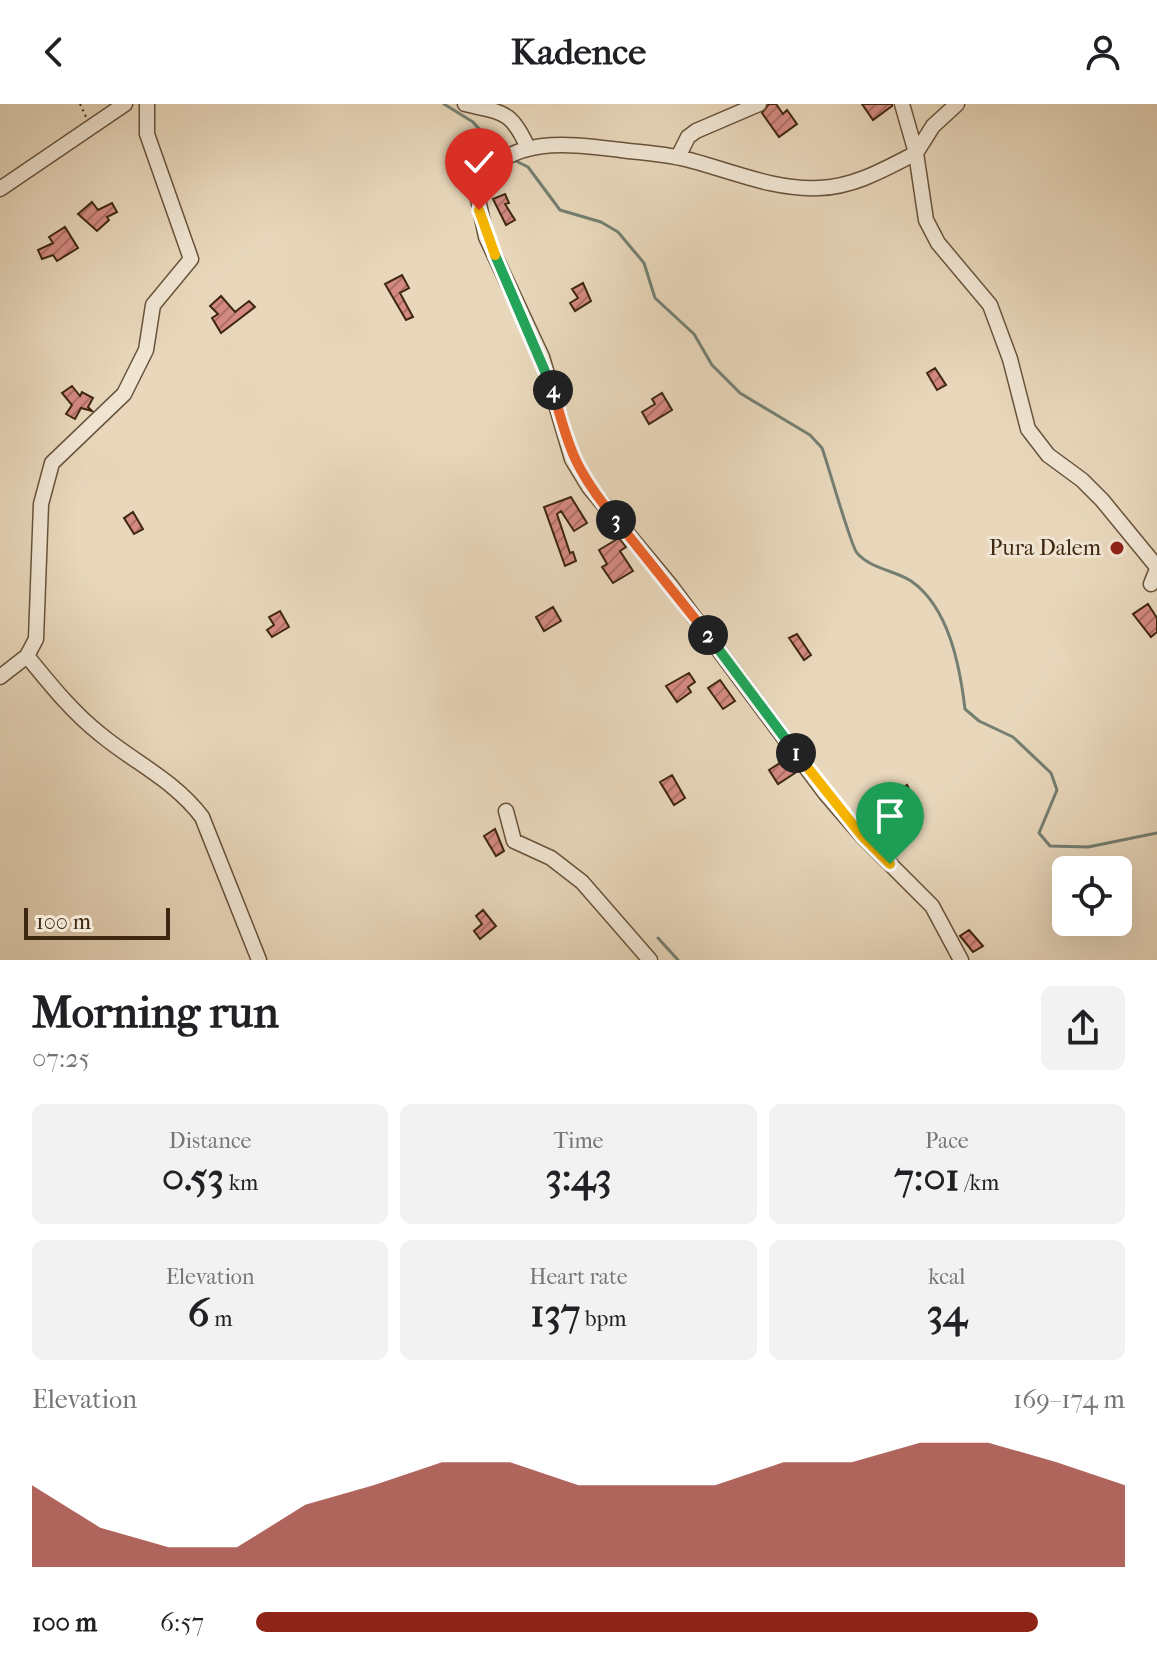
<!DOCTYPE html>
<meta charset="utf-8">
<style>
:root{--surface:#fff;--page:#f2f2f2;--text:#202124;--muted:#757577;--accent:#8f2418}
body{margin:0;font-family:"IM FELL French Canon",serif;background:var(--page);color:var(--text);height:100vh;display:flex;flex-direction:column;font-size:30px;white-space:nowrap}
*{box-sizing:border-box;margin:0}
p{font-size:26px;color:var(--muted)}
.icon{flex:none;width:44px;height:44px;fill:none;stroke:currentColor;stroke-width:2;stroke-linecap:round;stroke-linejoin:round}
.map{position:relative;height:856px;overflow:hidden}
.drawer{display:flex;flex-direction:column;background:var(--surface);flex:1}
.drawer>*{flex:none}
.tools{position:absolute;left:1052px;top:752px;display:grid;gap:16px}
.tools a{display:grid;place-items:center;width:80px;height:80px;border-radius:12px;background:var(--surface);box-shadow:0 8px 32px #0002;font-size:40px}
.scale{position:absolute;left:24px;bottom:20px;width:146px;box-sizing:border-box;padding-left:8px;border:4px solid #3e270f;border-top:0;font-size:22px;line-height:28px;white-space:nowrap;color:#3e270f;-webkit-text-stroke:6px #f0e5d3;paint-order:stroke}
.pin{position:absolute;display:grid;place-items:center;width:68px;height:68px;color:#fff;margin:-82px -34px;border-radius:50% 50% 50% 0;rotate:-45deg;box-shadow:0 0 8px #0007}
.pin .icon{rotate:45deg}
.km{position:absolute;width:40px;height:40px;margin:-20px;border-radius:50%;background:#222;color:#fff;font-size:22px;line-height:40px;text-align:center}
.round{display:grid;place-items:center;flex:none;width:84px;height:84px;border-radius:12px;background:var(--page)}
.headline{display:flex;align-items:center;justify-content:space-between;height:136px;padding:0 32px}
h1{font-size:44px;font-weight:800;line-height:60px}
.metrics{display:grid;grid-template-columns:repeat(3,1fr);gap:12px;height:136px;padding:8px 32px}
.metrics div{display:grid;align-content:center;border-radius:12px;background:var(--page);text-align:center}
.metrics b{font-size:40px;font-weight:800}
.metrics small{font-size:22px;font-weight:400}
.metrics p{font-size:22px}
.chart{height:224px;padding:16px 32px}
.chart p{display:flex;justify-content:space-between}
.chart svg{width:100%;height:144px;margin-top:8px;fill:var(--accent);opacity:.7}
ul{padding:0 32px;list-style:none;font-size:26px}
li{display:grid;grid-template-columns:128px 96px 1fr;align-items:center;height:60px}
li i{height:20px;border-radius:10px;background:var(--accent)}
header{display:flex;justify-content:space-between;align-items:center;height:104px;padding:0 32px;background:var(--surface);font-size:36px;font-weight:800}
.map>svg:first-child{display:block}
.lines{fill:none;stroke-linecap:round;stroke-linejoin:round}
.stream{stroke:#747f72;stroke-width:3}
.building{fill:url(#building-hatch);stroke:#3e270f;stroke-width:2}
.minor-casing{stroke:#68533a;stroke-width:17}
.path{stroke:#3e270f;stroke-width:2;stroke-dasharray:2 4;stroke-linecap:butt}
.minor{stroke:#f0e5d3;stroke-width:14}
.split-1-casing{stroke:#fff;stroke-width:16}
.split-2-casing{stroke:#fff;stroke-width:16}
.split-3-casing{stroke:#fff;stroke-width:16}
.split-4-casing{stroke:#fff;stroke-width:16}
.split-5-casing{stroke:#fff;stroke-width:16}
.split-6-casing{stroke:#fff;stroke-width:16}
.split-1{stroke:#f5b400;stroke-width:10}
.split-2{stroke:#22a559;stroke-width:10}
.split-3{stroke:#f0652b;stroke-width:10}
.split-4{stroke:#f0652b;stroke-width:10}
.split-5{stroke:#22a559;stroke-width:10}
.split-6{stroke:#f5b400;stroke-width:10}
.poi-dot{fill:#8f2418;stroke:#f0e5d3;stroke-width:3}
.labels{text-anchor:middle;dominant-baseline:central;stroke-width:6;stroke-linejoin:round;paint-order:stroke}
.poi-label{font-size:22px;fill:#3e270f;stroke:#f0e5d3;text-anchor:end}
</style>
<header><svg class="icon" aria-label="back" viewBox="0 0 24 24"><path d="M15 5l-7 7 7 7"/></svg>Kadence<svg class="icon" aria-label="person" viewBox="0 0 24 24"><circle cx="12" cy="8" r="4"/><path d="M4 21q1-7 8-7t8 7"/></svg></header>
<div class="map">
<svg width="1157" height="856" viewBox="0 0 1157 856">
<defs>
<pattern id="building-hatch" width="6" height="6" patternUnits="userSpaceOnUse" patternTransform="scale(2)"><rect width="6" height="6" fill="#d48981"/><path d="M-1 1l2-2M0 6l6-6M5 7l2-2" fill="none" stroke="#ad7068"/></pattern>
</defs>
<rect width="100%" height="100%" fill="#e8d7bb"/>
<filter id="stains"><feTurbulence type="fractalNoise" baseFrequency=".0025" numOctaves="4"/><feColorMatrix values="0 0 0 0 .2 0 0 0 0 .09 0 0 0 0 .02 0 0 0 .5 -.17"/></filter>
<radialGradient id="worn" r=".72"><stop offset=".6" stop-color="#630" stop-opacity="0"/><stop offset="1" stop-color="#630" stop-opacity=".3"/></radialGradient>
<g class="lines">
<path class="stream" d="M444,0L473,18L500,49
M514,56L528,63L560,106L601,118L618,128L644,159L655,194L694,230L712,261L740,289L810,331L822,344C828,360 851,443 857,449C871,465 894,466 911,477C949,503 960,563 965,605L979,617L1013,633L1051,669L1057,686L1039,729L1050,742L1088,743L1157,729
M658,834L678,856"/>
</g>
<path class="building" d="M769,0H776L783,10L787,6L797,20L779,33L762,9Z
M862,0H892V2L873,16Z
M505,90L509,99L505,100L515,116L506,121L493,95Z
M92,98L98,106L112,99L117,108L107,113L109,116L97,127L78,110Z
M65,123L78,144L57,157L53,151L42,155L38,146L53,139L49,133Z
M402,171L409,184L400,189L413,213L406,216L385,180Z
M583,179L591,197L575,207L570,199L578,194L572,185Z
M221,192L235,208L249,197L255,203L221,229L212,214L218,210L210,202Z
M935,264L946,281L937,286L927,269Z
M72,282L80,292L82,288L93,294L88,303L92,307L81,304L75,315L66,310L72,301L62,289Z
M662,289L672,306L649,320L642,308L655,300L652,295Z
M571,393L587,419L574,427L561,407L557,410L570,449L573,448L576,457L565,462L544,403Z
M133,408L143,425L134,430L124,414Z
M619,434L626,443L620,447L633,467L613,479L602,463L607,460L599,446Z
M1148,500L1157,514V528L1151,533L1133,510Z
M553,503L561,517L544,527L536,513Z
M280,507L289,523L272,533L267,526L274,521L269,513Z
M797,530L811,551L804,556L789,534Z
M689,569L695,578L688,583L691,588L677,598L666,582Z
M720,576L735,597L723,605L708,584Z
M786,655L795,669L778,680L769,666Z
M672,671L685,694L674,701L660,678Z
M907,681L921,708L912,714L894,690Z
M495,725L504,747L496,752L484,732Z
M483,806L496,822L480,835L474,827L482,820L476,812Z
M969,826L983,842L973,848L960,832Z"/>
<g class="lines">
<g class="minor-casing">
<path id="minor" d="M465,0C503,9 511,6 528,44
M902,0L916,49C885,65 854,83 819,84C775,86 734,68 693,57C670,50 645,49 621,46C570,40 515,31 479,76L478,95L486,133L542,253L572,355L589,383L671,482L825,689L862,732L932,802L961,856
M957,0L933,22L916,49L926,116L938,139L990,201L1010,255L1028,325L1048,351L1082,376L1102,396L1157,463
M678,53L688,33L696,27L759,0
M0,85L125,0
M1151,480L1157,465
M27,552C50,580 72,608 100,630C135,659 174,676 202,713L259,856
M0,573L27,552L36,535L41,400L52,359L124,290L146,246L153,201L191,155L147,30V0
M506,707L514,737L551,754L582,778L650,856"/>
</g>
<path class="path" d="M80,0L86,13"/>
<use href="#minor" class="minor"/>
</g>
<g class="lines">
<g class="split-1-casing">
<path id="split-1" d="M796,649L862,732L890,760"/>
</g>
<g class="split-2-casing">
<path id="split-2" d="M708,531L796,649"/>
</g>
<g class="split-3-casing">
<path id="split-3" d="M616,416L708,531"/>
</g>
<g class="split-4-casing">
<path id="split-4" d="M553,286C569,347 576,367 616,416"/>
</g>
<g class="split-5-casing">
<path id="split-5" d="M495,151L553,286"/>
</g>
<g class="split-6-casing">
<path id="split-6" d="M479,106L495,151"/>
</g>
<use href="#split-1" class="split-1"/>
<use href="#split-2" class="split-2"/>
<use href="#split-3" class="split-3"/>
<use href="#split-4" class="split-4"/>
<use href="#split-5" class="split-5"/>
<use href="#split-6" class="split-6"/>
</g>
<circle class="poi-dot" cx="1117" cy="444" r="8"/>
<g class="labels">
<g class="poi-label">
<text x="1101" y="444">Pura Dalem</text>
</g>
</g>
<rect width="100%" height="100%" filter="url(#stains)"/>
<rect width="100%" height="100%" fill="url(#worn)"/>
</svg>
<div class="tools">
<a><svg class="icon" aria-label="locate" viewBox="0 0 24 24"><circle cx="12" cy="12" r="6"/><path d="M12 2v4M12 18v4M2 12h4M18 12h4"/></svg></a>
</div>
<div class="scale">100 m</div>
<div class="pin" style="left:890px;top:760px;background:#1e9e55"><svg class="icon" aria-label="arrive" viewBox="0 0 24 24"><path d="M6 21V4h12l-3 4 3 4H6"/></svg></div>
<div class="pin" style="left:479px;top:106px;background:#d93025"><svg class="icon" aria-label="check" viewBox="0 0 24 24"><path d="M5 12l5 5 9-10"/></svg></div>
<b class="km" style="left:796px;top:649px">1</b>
<b class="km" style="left:708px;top:531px">2</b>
<b class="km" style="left:616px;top:416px">3</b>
<b class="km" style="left:553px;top:286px">4</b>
</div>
<section class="drawer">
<div class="headline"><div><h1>Morning run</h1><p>07:25</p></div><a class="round"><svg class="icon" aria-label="share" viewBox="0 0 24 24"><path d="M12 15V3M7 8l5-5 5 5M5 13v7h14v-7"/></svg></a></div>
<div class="metrics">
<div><p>Distance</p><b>0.53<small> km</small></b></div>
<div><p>Time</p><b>3:43</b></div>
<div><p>Pace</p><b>7:01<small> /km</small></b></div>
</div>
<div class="metrics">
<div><p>Elevation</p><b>6<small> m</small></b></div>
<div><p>Heart rate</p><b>137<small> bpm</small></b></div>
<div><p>kcal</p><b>34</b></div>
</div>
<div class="chart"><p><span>Elevation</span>169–174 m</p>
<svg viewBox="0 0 160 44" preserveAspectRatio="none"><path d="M0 44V19L10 32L20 38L30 38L40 25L50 19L60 12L70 12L80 19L90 19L100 19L110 12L120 12L130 6L140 6L150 12L160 19V44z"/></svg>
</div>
<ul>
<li><b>100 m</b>6:57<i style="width:90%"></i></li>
</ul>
</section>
